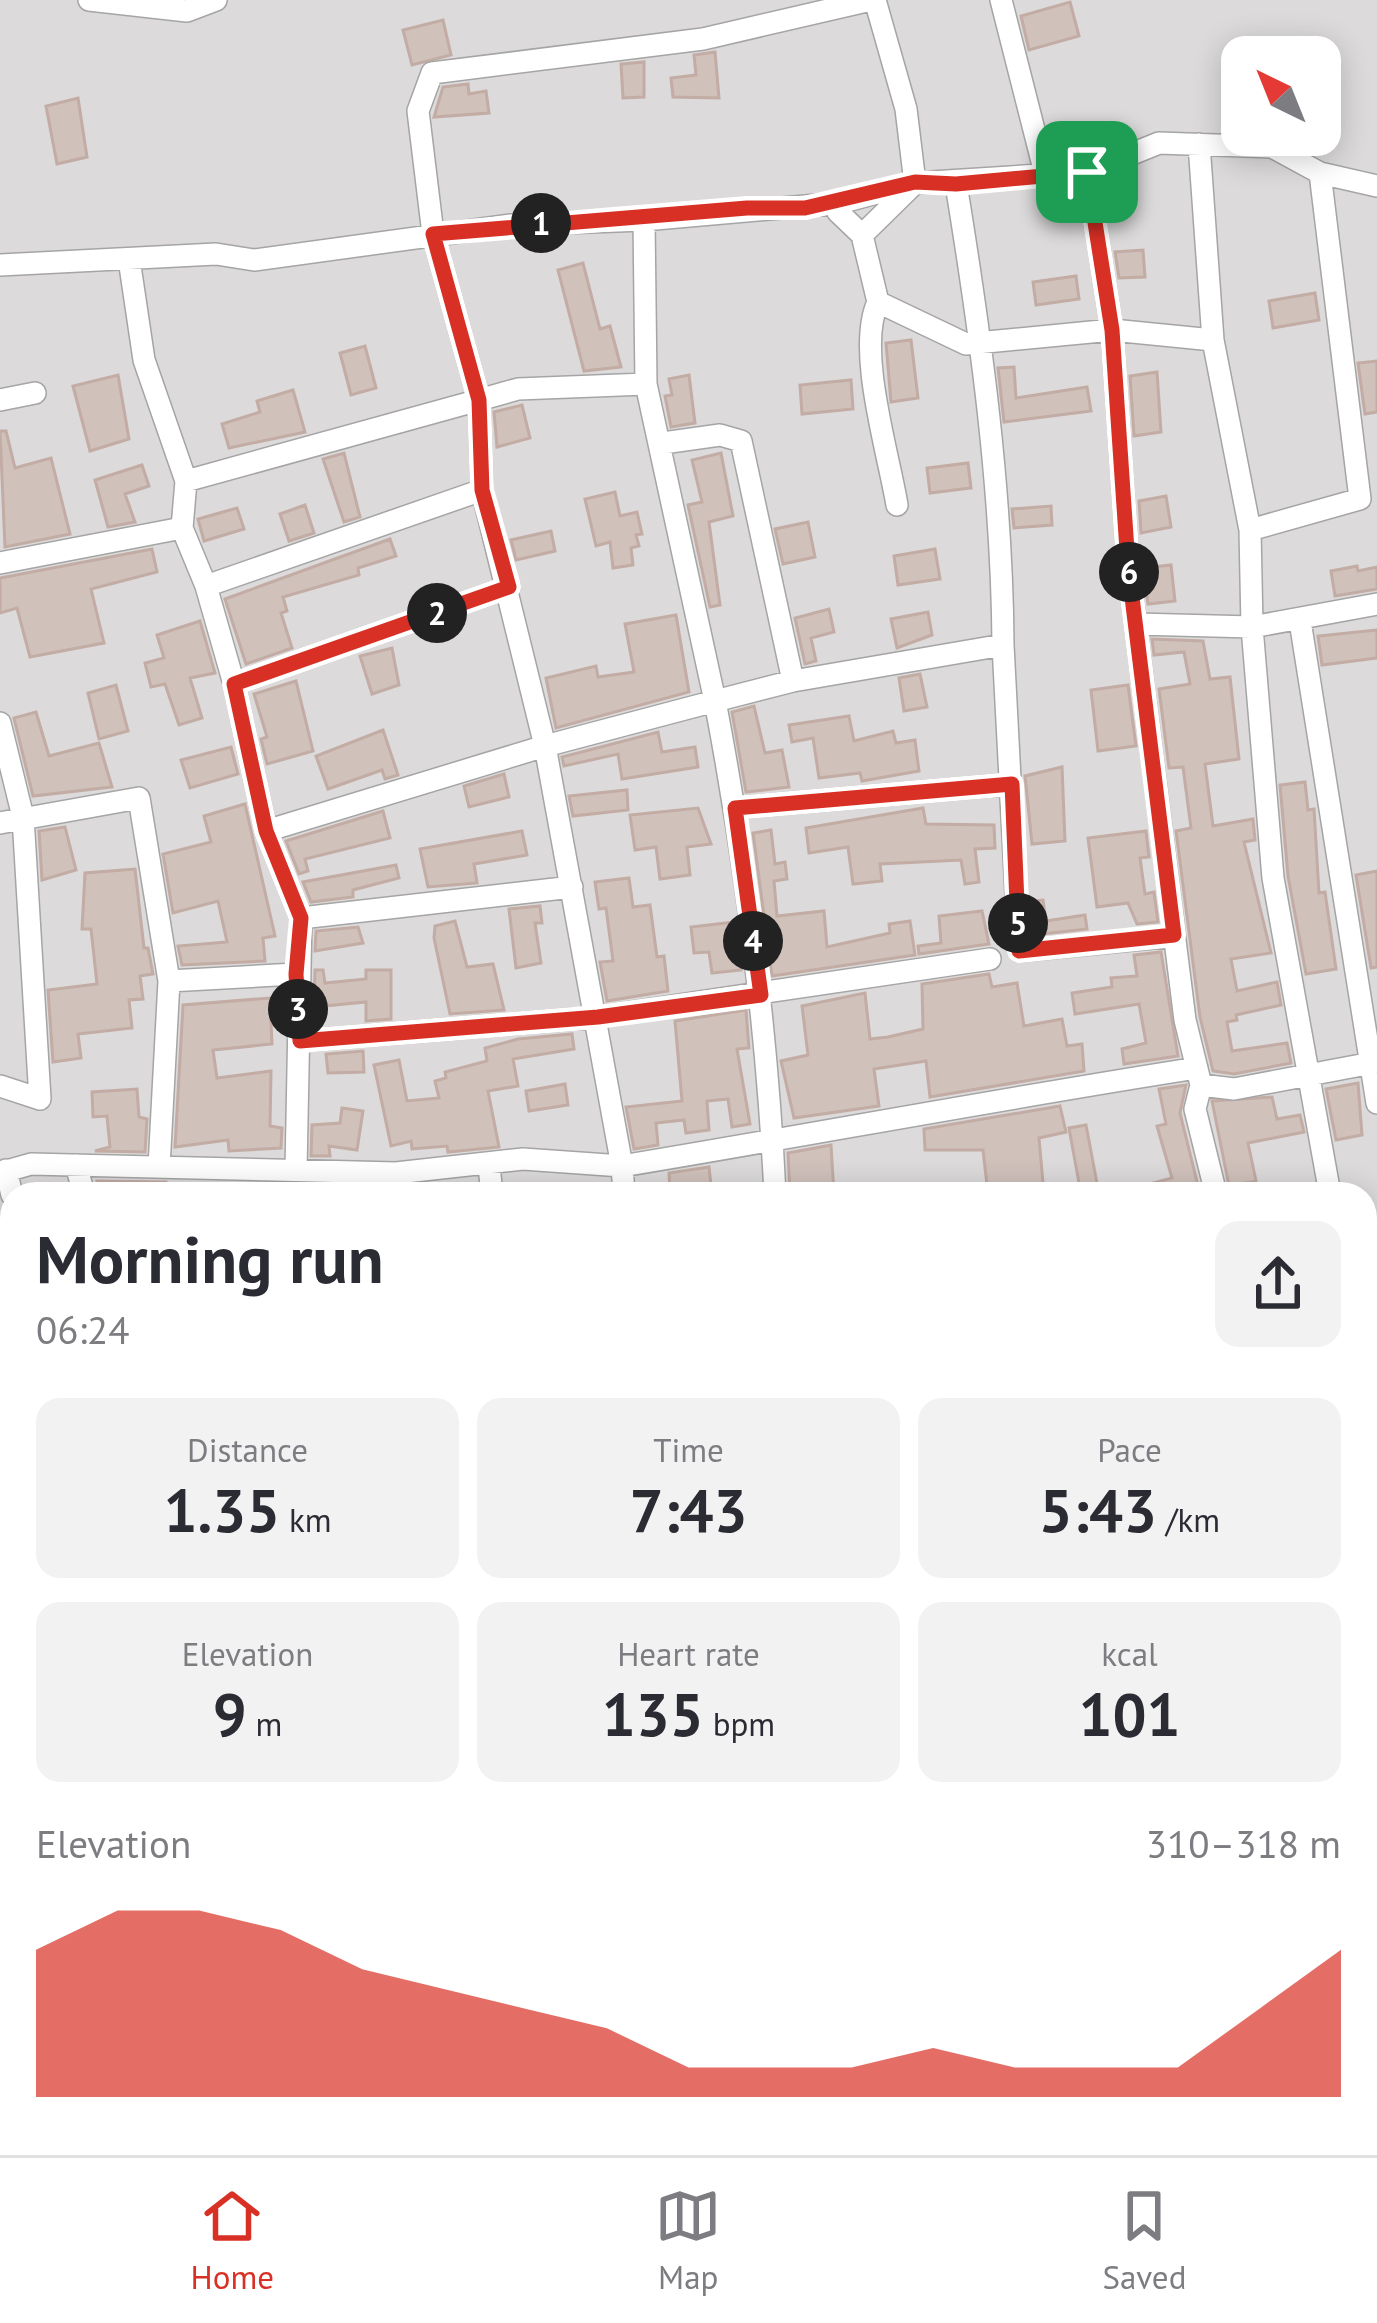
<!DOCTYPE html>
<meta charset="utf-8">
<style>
:root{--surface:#fff;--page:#f2f2f3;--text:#2b2b33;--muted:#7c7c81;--line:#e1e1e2;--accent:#d93025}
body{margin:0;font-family:"PT Sans",sans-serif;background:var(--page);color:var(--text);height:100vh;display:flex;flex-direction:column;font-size:45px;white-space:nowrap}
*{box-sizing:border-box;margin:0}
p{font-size:39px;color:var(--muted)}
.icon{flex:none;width:66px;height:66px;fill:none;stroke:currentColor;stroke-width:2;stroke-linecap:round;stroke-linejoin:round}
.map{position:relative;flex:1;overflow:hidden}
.sheet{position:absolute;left:0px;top:1182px;width:1377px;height:975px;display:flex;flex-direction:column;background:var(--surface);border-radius:36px 36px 0 0;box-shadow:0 6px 30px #0003}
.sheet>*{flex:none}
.needle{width:78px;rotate:317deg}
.controls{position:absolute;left:1221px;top:36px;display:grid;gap:24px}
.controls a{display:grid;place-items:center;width:120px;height:120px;border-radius:24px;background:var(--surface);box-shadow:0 6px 30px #0003;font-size:60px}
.pin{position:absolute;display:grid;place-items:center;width:102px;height:102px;color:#fff;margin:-51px;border-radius:24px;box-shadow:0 6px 18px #0006}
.km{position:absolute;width:60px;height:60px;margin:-30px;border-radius:50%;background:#222;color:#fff;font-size:33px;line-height:60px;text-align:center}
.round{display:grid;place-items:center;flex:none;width:126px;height:126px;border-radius:24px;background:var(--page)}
.overview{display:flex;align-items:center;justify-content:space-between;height:204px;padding:0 36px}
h1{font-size:66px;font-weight:800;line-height:90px}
.metrics{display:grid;grid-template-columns:repeat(3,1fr);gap:18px;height:204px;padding:12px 36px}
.metrics div{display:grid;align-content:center;border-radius:24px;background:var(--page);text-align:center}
.metrics b{font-size:60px;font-weight:800}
.metrics small{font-size:33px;font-weight:400}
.metrics p{font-size:33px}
.chart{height:336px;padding:24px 36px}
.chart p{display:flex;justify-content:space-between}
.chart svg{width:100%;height:216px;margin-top:12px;fill:var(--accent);opacity:.7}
.tab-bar{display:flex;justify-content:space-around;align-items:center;height:168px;border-top:3px solid var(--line);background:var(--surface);font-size:33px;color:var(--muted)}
.tab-bar a{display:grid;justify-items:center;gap:6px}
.tab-bar .current{color:var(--accent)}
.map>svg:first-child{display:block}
.residential{fill:#dcdadb;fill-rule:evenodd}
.building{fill:#d0c1bb;stroke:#c2aca4;stroke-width:3}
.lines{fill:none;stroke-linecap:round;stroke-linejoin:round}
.street-casing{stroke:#a5a5a5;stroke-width:24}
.secondary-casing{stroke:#797200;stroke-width:33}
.street{stroke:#fff;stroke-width:21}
.secondary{stroke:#fef6b2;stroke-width:30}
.route-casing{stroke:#fff;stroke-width:24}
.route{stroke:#d93025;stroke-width:15}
</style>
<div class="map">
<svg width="1377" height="2155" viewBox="0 0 1377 2155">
<rect width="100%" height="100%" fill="#f0e9e2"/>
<path class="residential" d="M0,0H1377V2155H0ZM1242,57H1320V135H1242ZM12,1194H1365V2145H12Z"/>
<path class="building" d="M1070,2L1079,36L1029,50L1021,16Z
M443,20L451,55L412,65L403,30Z
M715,52L719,98L673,97L671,78L696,75L694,55Z
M644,62V97L623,98L621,64Z
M468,84L469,94L486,91L489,113L434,117L443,87Z
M78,98L87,157L57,164L46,106Z
M1143,250L1145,277L1119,278L1115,252Z
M583,263L600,329L610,326L621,367L584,371L558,270Z
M1076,276L1079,299L1036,305L1033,282Z
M1315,293L1319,320L1273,328L1269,301Z
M911,340L918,398L891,402L886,343Z
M365,346L376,388L351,395L340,353Z
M1377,361V412L1365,414L1358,363Z
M1014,367L1016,398L1087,387L1091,411L1004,422L998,368Z
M1157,372L1161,432L1134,436L1130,376Z
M118,375L129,439L90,451L73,386Z
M689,375L695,423L671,427L665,396L672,395L669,379Z
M851,380L853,409L802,414L800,385Z
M293,390L305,432L229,448L222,424L260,412L257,401Z
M522,405L530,438L497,447L494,412Z
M0,431H6L15,468L51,458L70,534L5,547Z
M344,453L360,517L344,522L323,459Z
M721,453L733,516L709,522L720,605L710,607L688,505L702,502L692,460Z
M968,463L971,488L930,493L927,468Z
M142,465L149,486L125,494L135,522L108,527L95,480Z
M615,492L620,516L637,512L642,534L636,535L639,546L631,548L633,565L613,568L610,542L596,546L585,499Z
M1166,496L1171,527L1141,533L1139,501Z
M305,505L314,533L289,541L280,514Z
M1051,506L1052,525L1014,528L1012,509Z
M237,508L244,529L204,541L198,519Z
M808,522L815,557L783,564L775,529Z
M551,531L555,551L516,560L511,540Z
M390,539L396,556L358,568L359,575L283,597L287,611L281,613L292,648L246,664L225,599Z
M152,549L157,572L91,589L104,643L30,657L17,608L0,613V578Z
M935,549L940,579L898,585L894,556Z
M1171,565L1175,601L1148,604L1143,568Z
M1357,566L1358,571L1377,567V589L1335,596L1331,571Z
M829,609L834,632L811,638L816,661L805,664L795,618Z
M928,612L932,635L897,648L891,619Z
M676,615L689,692L556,728L546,678L596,666L598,677L634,672L625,624Z
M200,621L215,673L190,678L202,718L179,725L165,684L151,687L145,663L164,658L157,635Z
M1377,630V658L1322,665L1318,636Z
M1152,639L1203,641L1210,679L1230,677L1239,759L1205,764L1213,826L1253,819L1255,840L1244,842L1271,953L1231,959L1237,991L1277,982L1281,1005L1236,1015L1237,1020L1227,1022L1232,1051L1287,1043L1291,1063L1234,1074L1213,1071L1200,1017L1176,831L1191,828L1183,767L1169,768L1159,689L1190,684L1184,652L1154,655Z
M392,648L399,685L372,694L360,656Z
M920,674L927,707L904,711L899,678Z
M296,681L313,751L267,764L261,739L267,737L254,694Z
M116,685L128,731L99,739L88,693Z
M1128,685L1136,746L1098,751L1091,690Z
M754,706L765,753L782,750L789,787L746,792L732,712Z
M36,712L49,756L99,743L112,787L33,796L14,718Z
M849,716L854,741L893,731L896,743L915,740L919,771L862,781L860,773L819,778L813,738L792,742L789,725Z
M383,730L398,775L385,779L382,770L328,789L316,756Z
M658,732L662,752L695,747L698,767L622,779L618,754L564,766L562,757Z
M231,747L238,774L190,788L181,760Z
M1062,767L1065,841L1032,844L1025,776Z
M504,774L509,797L469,807L464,786Z
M1305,782L1308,810L1314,809L1319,893L1325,892L1336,969L1306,974L1288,876L1280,785Z
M627,790L628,810L573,816L569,796Z
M245,804L275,936L263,938L265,961L182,965L178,946L227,942L218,901L173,913L163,854L211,842L204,816Z
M698,808L711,844L687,847L690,875L660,879L656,847L635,850L630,815Z
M923,808L926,824L994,825L995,848L975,849L979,882L965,884L961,860L880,864L882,881L853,884L848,847L809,853L806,828Z
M383,811L390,838L305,859L308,871L299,874L286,841Z
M65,827L76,870L42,880L39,831Z
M771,830L775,864L785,862L787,879L774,881L777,916L824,911L827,947L890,933L889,924L910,921L915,955L772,976L753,833Z
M522,831L527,855L474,864L477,883L428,887L420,849Z
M1146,831L1149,857L1140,858L1145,894L1154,892L1158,922L1137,924L1128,903L1097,907L1088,838Z
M396,865L399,878L353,890V897L311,902L303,882Z
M135,869L144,948H148L153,974L140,976L143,999L129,1000L132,1028L78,1034L81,1058L53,1062L48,990L97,984L91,929H82L85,873Z
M1377,871V967L1371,968L1356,875Z
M629,878L633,907L650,905L657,957L664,956L668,991L607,1001L600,962L613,961L606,908L599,909L595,882Z
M1043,900L1046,921L1085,915L1087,929L1033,935L1031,901Z
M540,906L542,923H535L541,963L516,968L509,909Z
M982,911L989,944L919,954L918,946L941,943L939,916Z
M455,921L467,967L493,964L504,1010L450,1014L434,938L435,926Z
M735,922L741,970L712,973L709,952L694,953L691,927Z
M358,927L363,943L315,951L316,931Z
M1161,952L1178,1056L1124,1064L1122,1049L1146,1043L1139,1004L1075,1014L1072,993L1112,987L1111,978L1137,976L1134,955Z
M315,970H323L325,983L366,979V970H391V1019L366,1021V1002L314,1007Z
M989,974L992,987L1017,983L1024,1026L1062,1019L1067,1046L1082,1044L1084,1071L930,1097L926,1061L874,1069L879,1106L794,1118L781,1061L808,1055L802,1006L865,993L870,1039L888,1037L923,1029L922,984Z
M270,998L272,1044L213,1050L217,1078L271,1071L270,1126L282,1128L281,1148L229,1151L228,1140L175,1147L183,1005Z
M746,1010L749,1048L737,1049L750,1124L732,1127L728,1099L707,1101L709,1130L686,1133L684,1120L656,1123L658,1145L634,1149L626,1107L682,1101L675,1021Z
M572,1034L574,1049L513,1059L518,1086L488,1091L499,1147L448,1152L447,1146L412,1149L411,1141L391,1146L374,1065L399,1060L407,1101L439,1098L435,1081L446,1078L445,1072L487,1061L485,1048L518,1039Z
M363,1051L364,1072L328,1073L326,1054Z
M1358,1083L1362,1135L1336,1140L1326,1089Z
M565,1084L568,1105L529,1111L526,1091Z
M1186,1085L1180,1113L1200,1194H1131L1130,1189L1172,1178L1157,1126L1166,1124L1159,1089Z
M137,1089L139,1117L147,1119L145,1152L95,1151L110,1147L107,1116L93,1117L92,1092Z
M1272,1097L1277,1119L1300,1115L1304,1132L1248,1143L1256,1181L1229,1186L1212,1101Z
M1060,1106L1066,1132L1039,1138L1044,1194H988L983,1150H925L924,1129Z
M342,1108L363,1111L357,1150L329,1146L330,1156H311L312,1125L340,1123Z
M1086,1125L1099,1194H1081L1069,1128Z
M831,1145L834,1194H790L788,1153Z
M709,1167L712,1194L670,1192L669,1173Z
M97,1181L166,1182L169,1194H99Z"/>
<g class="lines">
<g class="street-casing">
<path id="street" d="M89,0L187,11L216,0
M1001,0L1046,177
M1199,144L1213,340
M1087,172L1112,330L1213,340L1250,530L1360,499L1320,173
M839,203L915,183L906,109L875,0
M644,220L646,384L715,701L793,681L1003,645C1002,490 981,337 956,184
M129,259L144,360L186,481L182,528L206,586L234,684L266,831L301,918L296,1170
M0,265L216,254L254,260L511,225L644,220L839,203L838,212L862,235
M878,302C856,349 888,451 897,505
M646,384L518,389L479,400L433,234L418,111L432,73L703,39L871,0
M0,400L35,393
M663,443L720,435L741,441L793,681
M186,481L479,400L482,490L545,746L266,831
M1250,530L1252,627L1273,878L1330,1194
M0,563L182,528
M206,586L482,490
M1300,621L1377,1103
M1137,624L1252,627L1377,604
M1003,645L1019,951L1174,936
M234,684L509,587
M0,723L23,817L40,1099L0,1086
M735,808L1012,784
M0,823L139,798L169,981L159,1167
M301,918L572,887
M169,981L295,974
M300,1041L598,1017L990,959
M1201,1085L1234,1089L1377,1062
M76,1165L84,1194
M489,1166L492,1194
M6,1170L12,1195
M0,1173L31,1164L396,1173L523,1159L622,1166L624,1194
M775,1194C767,1028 746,864 715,701L545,746L622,1166C814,1134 1005,1098 1197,1068
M1216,1194L1195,1109L1201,1085L1185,1020L1128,565L1112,330L966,344L878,302L862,235L915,183L1087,172L1159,143L1272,147L1320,173L1377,186
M1365,1248L1377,1246
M1365,1389L1377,1387
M0,1483L12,1506
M1365,1493L1377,1489
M1365,1632L1377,1628
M1365,1721L1377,1717
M0,1777L12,1773
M1365,1855L1377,1851
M1365,1993L1377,1992
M1365,2132L1377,2128
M344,2145L345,2155
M437,2145L442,2155
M892,2145L897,2155
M1106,2145L1110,2155
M1276,2145L1281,2155
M655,2155L677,2145
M1026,2155L1047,2145
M1298,2155L1327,2145"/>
</g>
<g class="secondary-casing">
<path id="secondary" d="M0,1906L12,1931
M111,2145L116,2155"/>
</g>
<use href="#street" class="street"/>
<use href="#secondary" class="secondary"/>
</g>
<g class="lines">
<g class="route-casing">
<path id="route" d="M1087,172L1112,330L1128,565L1174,935L1019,951L1012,784L735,808L761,995L598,1017L300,1041L296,974L301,918L266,831L234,684L509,587L482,490L479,400L433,234L747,208H805L915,182L956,184Z"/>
</g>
<use href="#route" class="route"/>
</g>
</svg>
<div class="controls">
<a><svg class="needle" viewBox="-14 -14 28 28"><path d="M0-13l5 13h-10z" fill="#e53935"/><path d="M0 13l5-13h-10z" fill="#7c7c81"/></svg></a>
</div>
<div class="pin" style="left:1087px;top:172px;background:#1e9e55"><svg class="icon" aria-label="arrive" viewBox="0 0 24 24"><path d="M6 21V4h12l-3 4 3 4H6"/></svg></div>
<b class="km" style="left:541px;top:223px">1</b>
<b class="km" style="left:437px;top:613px">2</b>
<b class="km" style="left:298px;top:1009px">3</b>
<b class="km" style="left:753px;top:941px">4</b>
<b class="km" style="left:1018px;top:923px">5</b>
<b class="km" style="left:1129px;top:572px">6</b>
<section class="sheet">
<div class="overview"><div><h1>Morning run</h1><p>06:24</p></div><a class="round"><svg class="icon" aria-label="share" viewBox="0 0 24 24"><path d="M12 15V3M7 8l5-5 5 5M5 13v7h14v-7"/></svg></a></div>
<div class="metrics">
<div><p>Distance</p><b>1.35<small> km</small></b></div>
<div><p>Time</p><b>7:43</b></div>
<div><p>Pace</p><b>5:43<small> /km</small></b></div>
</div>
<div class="metrics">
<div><p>Elevation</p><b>9<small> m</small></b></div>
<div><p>Heart rate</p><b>135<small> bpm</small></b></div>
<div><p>kcal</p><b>101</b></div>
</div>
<div class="chart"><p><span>Elevation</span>310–318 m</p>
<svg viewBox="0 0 160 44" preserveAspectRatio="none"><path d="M0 44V14L10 6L20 6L30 10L40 18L50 22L60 26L70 30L80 38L90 38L100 38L110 34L120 38L130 38L140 38L150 26L160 14V44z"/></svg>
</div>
</section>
</div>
<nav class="tab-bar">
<a class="current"><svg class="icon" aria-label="home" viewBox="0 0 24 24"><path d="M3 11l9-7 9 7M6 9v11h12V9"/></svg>Home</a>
<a><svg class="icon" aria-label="map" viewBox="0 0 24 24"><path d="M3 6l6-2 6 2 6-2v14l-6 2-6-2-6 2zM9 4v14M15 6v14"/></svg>Map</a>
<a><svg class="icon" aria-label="saved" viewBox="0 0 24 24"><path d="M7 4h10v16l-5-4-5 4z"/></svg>Saved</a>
</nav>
